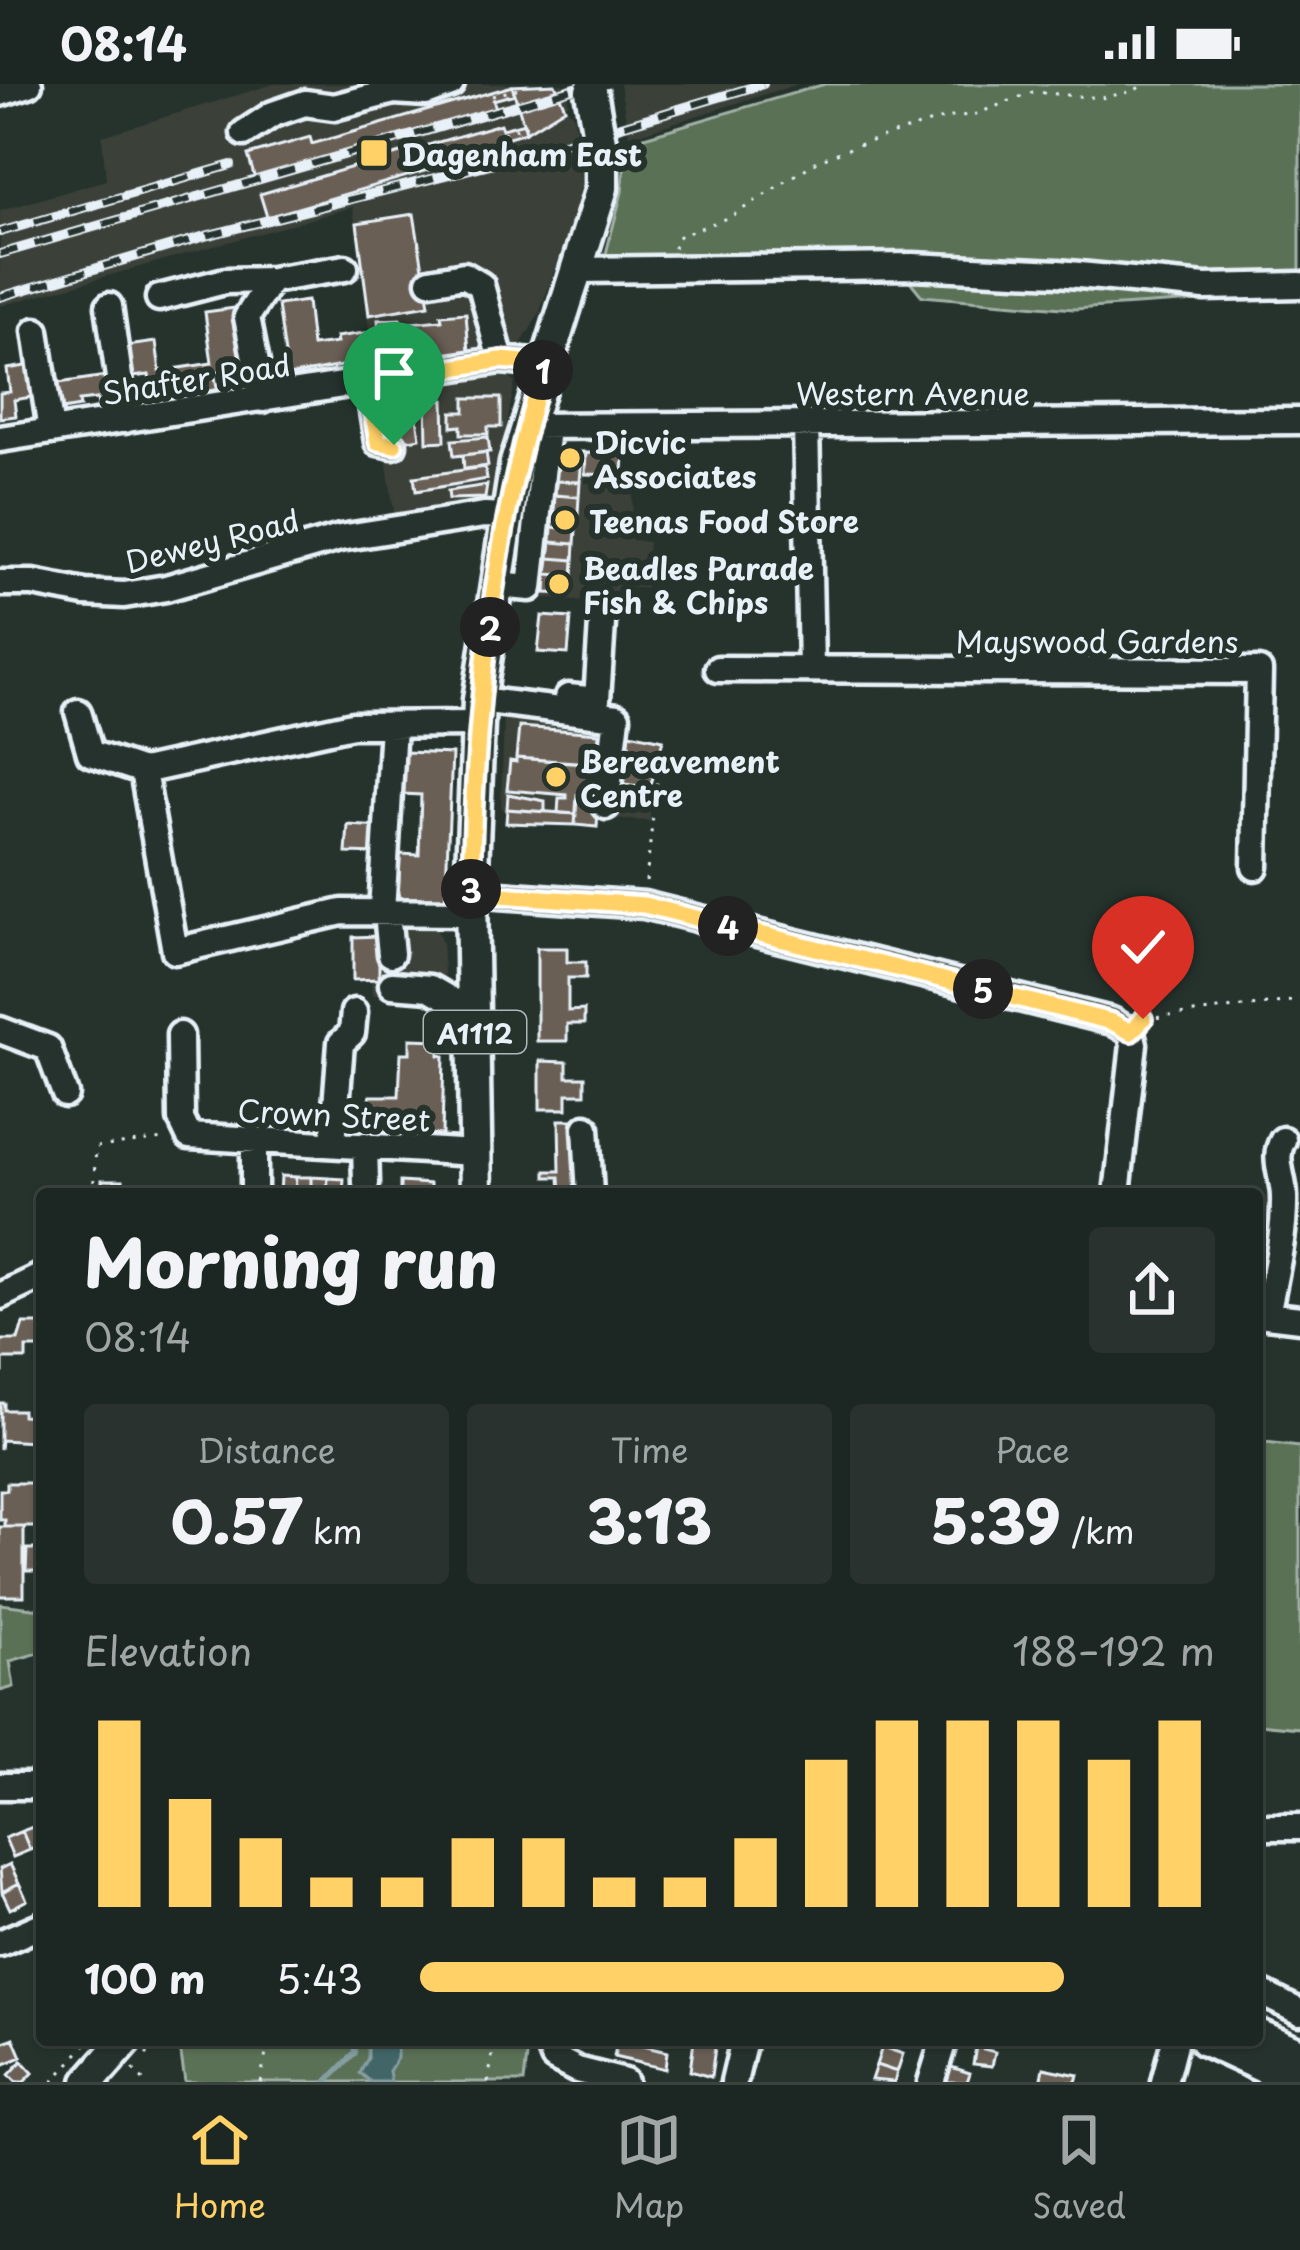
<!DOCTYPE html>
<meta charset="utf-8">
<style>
:root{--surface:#1c2622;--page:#29322f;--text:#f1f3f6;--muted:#a0a5a5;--line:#3a4340;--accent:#ffd166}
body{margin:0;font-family:"Playpen Sans",sans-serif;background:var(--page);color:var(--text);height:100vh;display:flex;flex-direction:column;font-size:45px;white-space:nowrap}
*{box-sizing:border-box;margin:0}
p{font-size:39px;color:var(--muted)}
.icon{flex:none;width:66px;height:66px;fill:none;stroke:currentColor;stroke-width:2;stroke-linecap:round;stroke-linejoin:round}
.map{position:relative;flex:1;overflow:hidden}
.side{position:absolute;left:36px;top:1104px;width:1227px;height:858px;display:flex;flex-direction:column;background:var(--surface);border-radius:12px;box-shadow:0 3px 9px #0004,0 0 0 3px var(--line)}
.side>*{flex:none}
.pin{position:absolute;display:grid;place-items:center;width:102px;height:102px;color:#fff;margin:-123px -51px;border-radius:50% 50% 50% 0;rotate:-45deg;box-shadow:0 0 12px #0007}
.pin .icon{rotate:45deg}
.km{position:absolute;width:60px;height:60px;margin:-30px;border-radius:50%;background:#222;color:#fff;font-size:33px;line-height:60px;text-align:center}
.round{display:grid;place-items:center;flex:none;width:126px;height:126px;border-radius:12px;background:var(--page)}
.head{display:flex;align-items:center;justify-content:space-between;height:204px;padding:0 48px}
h1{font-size:66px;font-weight:800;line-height:90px}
.metrics{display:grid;grid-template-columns:repeat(3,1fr);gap:18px;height:204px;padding:12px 48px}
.metrics div{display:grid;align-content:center;border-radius:12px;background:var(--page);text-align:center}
.metrics b{font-size:60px;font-weight:800}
.metrics small{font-size:33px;font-weight:400}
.metrics p{font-size:33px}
.chart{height:336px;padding:24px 48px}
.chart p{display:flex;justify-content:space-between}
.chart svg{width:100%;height:216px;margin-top:12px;stroke:var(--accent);stroke-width:6}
ul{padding:0 48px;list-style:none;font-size:39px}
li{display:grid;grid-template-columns:192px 144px 1fr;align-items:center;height:90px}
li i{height:30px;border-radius:15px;background:var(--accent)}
.status{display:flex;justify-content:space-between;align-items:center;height:84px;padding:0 60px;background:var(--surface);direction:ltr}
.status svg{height:33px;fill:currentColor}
.menu{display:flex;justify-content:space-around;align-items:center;height:168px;border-top:3px solid var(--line);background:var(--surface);font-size:33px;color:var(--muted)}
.menu a{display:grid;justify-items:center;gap:6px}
.menu .current{color:var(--accent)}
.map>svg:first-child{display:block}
.built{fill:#3a4039}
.green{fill:#5a7156;stroke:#a1b1a7;stroke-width:3}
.water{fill:#436668;stroke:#859ea2;stroke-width:3}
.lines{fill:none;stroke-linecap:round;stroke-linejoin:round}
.stream{stroke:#859ea2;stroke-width:6}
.building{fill:#6a5f55;stroke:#e8f1f8;stroke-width:3}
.minor-casing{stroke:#e8f1f8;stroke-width:33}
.major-casing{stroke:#e8f1f8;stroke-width:39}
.path{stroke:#e8f1f8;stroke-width:3;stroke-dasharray:3 9;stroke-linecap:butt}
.minor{stroke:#26332d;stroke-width:24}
.major{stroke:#26332d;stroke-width:30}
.rail-casing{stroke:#e8f1f8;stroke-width:10}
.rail{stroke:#26332d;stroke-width:6;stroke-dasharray:18;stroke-linecap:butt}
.major-bridge-casing{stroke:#e8f1f8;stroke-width:39;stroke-linecap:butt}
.major-bridge{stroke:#26332d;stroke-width:30}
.route-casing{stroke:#fff;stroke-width:24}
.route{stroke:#ffd166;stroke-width:15}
.poi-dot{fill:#ffd166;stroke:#26332d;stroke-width:4.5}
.labels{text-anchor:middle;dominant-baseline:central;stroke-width:12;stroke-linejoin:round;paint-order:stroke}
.shield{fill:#26332d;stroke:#aeb8bb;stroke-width:3}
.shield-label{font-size:27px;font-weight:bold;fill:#e8f1f8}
.poi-label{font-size:30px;font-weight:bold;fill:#e8f1f8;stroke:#26332d;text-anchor:start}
.street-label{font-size:30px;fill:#e8f1f8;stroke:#26332d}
</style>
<div class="status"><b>08:14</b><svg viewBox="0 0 49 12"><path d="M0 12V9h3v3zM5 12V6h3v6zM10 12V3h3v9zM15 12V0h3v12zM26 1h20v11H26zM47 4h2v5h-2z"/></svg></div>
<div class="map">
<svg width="1300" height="1998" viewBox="0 0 1300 1998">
<rect width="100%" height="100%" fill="#26332d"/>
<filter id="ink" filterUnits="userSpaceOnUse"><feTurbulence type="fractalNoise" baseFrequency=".00833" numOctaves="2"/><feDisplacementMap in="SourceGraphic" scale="24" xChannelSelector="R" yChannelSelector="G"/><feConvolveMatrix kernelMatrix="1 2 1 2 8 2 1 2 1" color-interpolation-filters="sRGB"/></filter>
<g filter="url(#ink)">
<path class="built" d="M274,0H563L569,19L564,21L573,30L578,57L581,102L573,134L539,230L517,267L375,291L353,123L0,222V127L106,96L102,52Z
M620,0H798L629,53Z
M504,289L515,298L492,418L395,434L376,307Z
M563,368L586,369L585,399L633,401L632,456L648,458L646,504L625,503L624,522L545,514L557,377Z
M515,615L630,627L625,647L663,656L650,704V737L506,731L501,722L504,636Z
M380,838L435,840L442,859L446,915L443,938L422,912L372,911L371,896L379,895Z"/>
<path class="green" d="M825,0H1300V197L1197,217L1074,225L922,212L901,186L604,177L622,108L627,58Z
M1257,1358L1300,1363V1644L1257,1640Z
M0,1520L42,1525V1568L10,1577L14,1603L0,1607Z
M179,1956H529L524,1998H185Z"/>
<path class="water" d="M368,1956H397V1974L389,1987L391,1998H371L360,1989L368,1974Z"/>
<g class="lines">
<path class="stream" d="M327,1998L355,1969L353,1956"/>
</g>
<path class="building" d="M555,0L565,24L526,48L512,2Z
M512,2L515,10L493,16L496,24L255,95L248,71L310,53L312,60Z
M524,39L526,48L505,54L507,63L267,133L260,110L500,40L502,45Z
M414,130L429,221L369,231L357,139Z
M307,217L312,262L337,259L336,253L365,249L368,277L288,292L278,221Z
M235,224L244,283L214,288L218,308L153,317L149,291L132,293L127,262L156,258L160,287L212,279L205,228Z
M466,229L469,268L381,274L378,236L400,235L401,240L442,236L441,231Z
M32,281L37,312L14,316L16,332L0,334V309L10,308L7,285Z
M113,291L117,319L98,322L97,315L79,317L80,323L56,327L52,300Z
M465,314H501V343H488V350H461V342L452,343V328H465Z
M444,316L445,357L427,358L426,317Z
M415,321L420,354L403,357L401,347H397L394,324Z
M488,353L490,368L454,372L452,356Z
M486,368L488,382L464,385L463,371Z
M563,368H583L581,384L557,382Z
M586,369L624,370L623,391L585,390Z
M557,382L581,384L580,398L556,397Z
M485,383L487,395L416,407L414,393Z
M556,397L580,398L579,413L555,411Z
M487,401L485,414L449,415L448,407Z
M555,411L579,413L578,429L554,427Z
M554,427L578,429L576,446L552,443Z
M552,443L576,446L575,460L551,458Z
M551,458L575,460L574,476L549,474Z
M549,474L574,476L573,492L547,490Z
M547,490L573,492L571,510L546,509Z
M542,532L571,534L568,570L538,568Z
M519,643L599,649L597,680L516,674Z
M630,649L663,656L650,704L615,700Z
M405,668L452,670L445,821L398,819L400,770L419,771L421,711L403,710Z
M516,674L605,680L602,714L577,712L576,730L558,729L559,714H567V711L507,706L510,677L516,678Z
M508,710L545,717V728L507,725Z
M577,712L599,714L597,743L575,741Z
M507,725L576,730L575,741L506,739Z
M348,741L381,743L380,770L346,769Z
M379,852V895L353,896V853Z
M537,864H567V878H586V894H568V927L584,926V940H567V957H537Z
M410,955L439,956V971L444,972L442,1051L369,1046L370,1012H399L401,969H410Z
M540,977L567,978V993H585V1010H567V1025H540Z
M559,1036H577L578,1110H561L560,1093H546V1087H560Z
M281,1092L296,1093L295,1110H280Z
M296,1093H311V1110H295Z
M311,1093L328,1094L327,1110H311Z
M328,1094L344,1095L343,1110H327Z
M102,1096H123V1110H102Z
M400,1098L430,1100V1110H400Z
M23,1240H42V1264H26V1275H3V1288H0L1,1256H18Z
M0,1319H4V1326H22V1331L42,1332V1367H33L34,1358L1,1356L0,1365Z
M7,1399H38V1443H5V1436H0V1406H7Z
M0,1443H24V1512H0Z
M27,1465H42V1487H26Z
M40,1740L42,1761L30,1766L22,1747Z
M22,1747L30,1766L13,1773L5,1754Z
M10,1780L19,1799L2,1808L0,1785Z
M19,1799L27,1816L10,1825L2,1808Z
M14,1954L22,1973L2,1981L0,1960Z
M617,1956L667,1968L665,1985L614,1973Z
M694,1956H716L711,1993L690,1987Z
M882,1963L903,1970L897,1988L876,1981Z
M976,1963L995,1968L992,1982L973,1980Z
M22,1977L33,1989L24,1998H16L9,1991Z
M876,1981L897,1988L894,1998L871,1996Z
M948,1982L970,1989L967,1998H943Z
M1044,1984L1078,1991L1076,1998H1041Z"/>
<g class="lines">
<g class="minor-casing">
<path id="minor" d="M0,9L29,0
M244,49L273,30L305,19L334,23L394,7L426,9L451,0
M578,186L913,182L1058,189L1205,203L1300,201
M430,197L464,191L481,201L501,276
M159,214L225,197L271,196
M109,222L125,336
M36,247L51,347
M368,298L378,358L393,361
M263,315L247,233L271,196L345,184
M806,339L811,584
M526,342L1300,337
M0,355L501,276L545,280
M0,499H33L85,509L124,511L166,504L340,454L484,431L509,432
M497,501L530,504L547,343
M718,585L1259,587L1255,783
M568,613L597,616L602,539
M479,616L617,633L606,722
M78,628L90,669L143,687
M471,809L644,821L1112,937L1131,948L1134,960L1117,1110
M382,828L393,641
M387,829L391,870
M472,829L342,828L175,867L143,687L352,641L477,640
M392,901L430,904L475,930
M0,946L48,964L65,1010
M180,951L181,1035L189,1052L475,1069
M586,1044L590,1110
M254,1056V1110
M333,1060L341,959L352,949L354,928
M365,1061L366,1099
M0,1212L42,1192
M1257,1230L1300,1235
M1267,1231C1274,1194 1285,1151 1284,1113C1284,1093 1272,1074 1283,1056
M0,1702H42
M1257,1743H1300
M0,1859L42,1841
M1257,1907L1300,1928
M547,1956L554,1974L577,1986L624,1998
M734,1998L744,1956
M931,1998L944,1956
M1164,1998L1175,1956"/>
</g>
<g class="major-casing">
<path id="major" d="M476,1110L471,809L479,616L516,379L602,104V69
M1257,1951L1300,1970
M1205,1956L1296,1998
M89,1998L126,1956"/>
</g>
<path class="path" d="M492,12L517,5
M503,49L527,42
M674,164L677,153L732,132L819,76L858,61L945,34L976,30L1033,8L1101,14L1134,7L1144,0
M646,797L656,703L669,672L694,668
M1145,935L1300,916
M93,1110L96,1063L164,1055
M42,1774L35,1777L42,1794
M146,1971L162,1956
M133,1985L145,1998
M53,1998L90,1956
M260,1998L269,1956
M488,1998L495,1956"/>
<use href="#minor" class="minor"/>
<use href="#major" class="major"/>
<g class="rail-casing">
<path id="rail" d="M0,148L231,81
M0,170L589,0
M0,213L205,152L510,75L763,0"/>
</g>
<use href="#rail" class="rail"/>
<g class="major-bridge-casing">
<path id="major-bridge" d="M591,7L602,69"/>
</g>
<use href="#major-bridge" class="major-bridge"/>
</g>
</g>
<g class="lines" filter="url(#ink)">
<g class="route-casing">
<path id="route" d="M394,361L378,358L368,298L501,276L545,280C492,450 474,631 471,809L644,821L1112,938L1131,948L1143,935"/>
</g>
<use href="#route" class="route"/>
</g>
<g class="poi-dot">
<rect x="359" y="54" width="30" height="30" rx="6"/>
<circle cx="570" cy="374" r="12"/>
<circle cx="565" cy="436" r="12"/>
<circle cx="559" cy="500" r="12"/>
<circle cx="556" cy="693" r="12"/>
</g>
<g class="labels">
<rect class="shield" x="424" y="927" width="102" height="42" rx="9"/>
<g class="shield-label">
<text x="475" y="948">A1112</text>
</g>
<g class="poi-label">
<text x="401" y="69">Dagenham East</text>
<text x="594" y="357">Dicvic<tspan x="594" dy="34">Associates</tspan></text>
<text x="589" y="436">Teenas Food Store</text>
<text x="583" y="483">Beadles Parade<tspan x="583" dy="34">Fish &amp; Chips</tspan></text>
<text x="580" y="676">Bereavement<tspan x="580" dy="34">Centre</tspan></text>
</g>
<g class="street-label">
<text transform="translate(196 294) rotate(-9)">Shafter Road</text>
<text x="913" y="308">Western Avenue</text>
<text transform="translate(212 456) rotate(-14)">Dewey Road</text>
<text x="1097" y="556">Mayswood Gardens</text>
<text transform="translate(334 1030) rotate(3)">Crown Street</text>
</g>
</g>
</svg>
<div class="pin" style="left:394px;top:361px;background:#1e9e55"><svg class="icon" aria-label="arrive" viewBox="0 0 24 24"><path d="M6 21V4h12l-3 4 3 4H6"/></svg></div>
<div class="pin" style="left:1143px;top:935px;background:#d93025"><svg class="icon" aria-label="check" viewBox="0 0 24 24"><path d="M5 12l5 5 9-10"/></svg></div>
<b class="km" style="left:543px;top:286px">1</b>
<b class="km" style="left:490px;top:543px">2</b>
<b class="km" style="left:471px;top:805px">3</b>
<b class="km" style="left:728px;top:842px">4</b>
<b class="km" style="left:983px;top:905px">5</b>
<section class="side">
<div class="head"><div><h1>Morning run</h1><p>08:14</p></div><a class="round"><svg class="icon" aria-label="share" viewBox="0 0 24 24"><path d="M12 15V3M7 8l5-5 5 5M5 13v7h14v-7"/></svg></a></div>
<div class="metrics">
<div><p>Distance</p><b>0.57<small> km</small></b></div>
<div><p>Time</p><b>3:13</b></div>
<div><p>Pace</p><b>5:39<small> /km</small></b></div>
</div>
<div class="chart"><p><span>Elevation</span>188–192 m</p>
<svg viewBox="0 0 160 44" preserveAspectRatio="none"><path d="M5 44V6M15 44V22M25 44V30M35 44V38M45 44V38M55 44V30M65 44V30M75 44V38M85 44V38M95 44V30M105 44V14M115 44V6M125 44V6M135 44V6M145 44V14M155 44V6"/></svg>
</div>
<ul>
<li><b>100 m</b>5:43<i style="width:81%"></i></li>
</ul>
</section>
</div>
<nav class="menu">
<a class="current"><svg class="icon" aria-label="home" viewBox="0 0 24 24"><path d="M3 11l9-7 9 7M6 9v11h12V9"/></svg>Home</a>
<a><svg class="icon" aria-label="map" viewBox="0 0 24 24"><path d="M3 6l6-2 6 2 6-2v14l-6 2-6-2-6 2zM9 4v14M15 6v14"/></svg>Map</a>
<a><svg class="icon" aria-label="saved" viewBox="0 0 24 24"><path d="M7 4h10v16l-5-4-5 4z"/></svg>Saved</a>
</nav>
